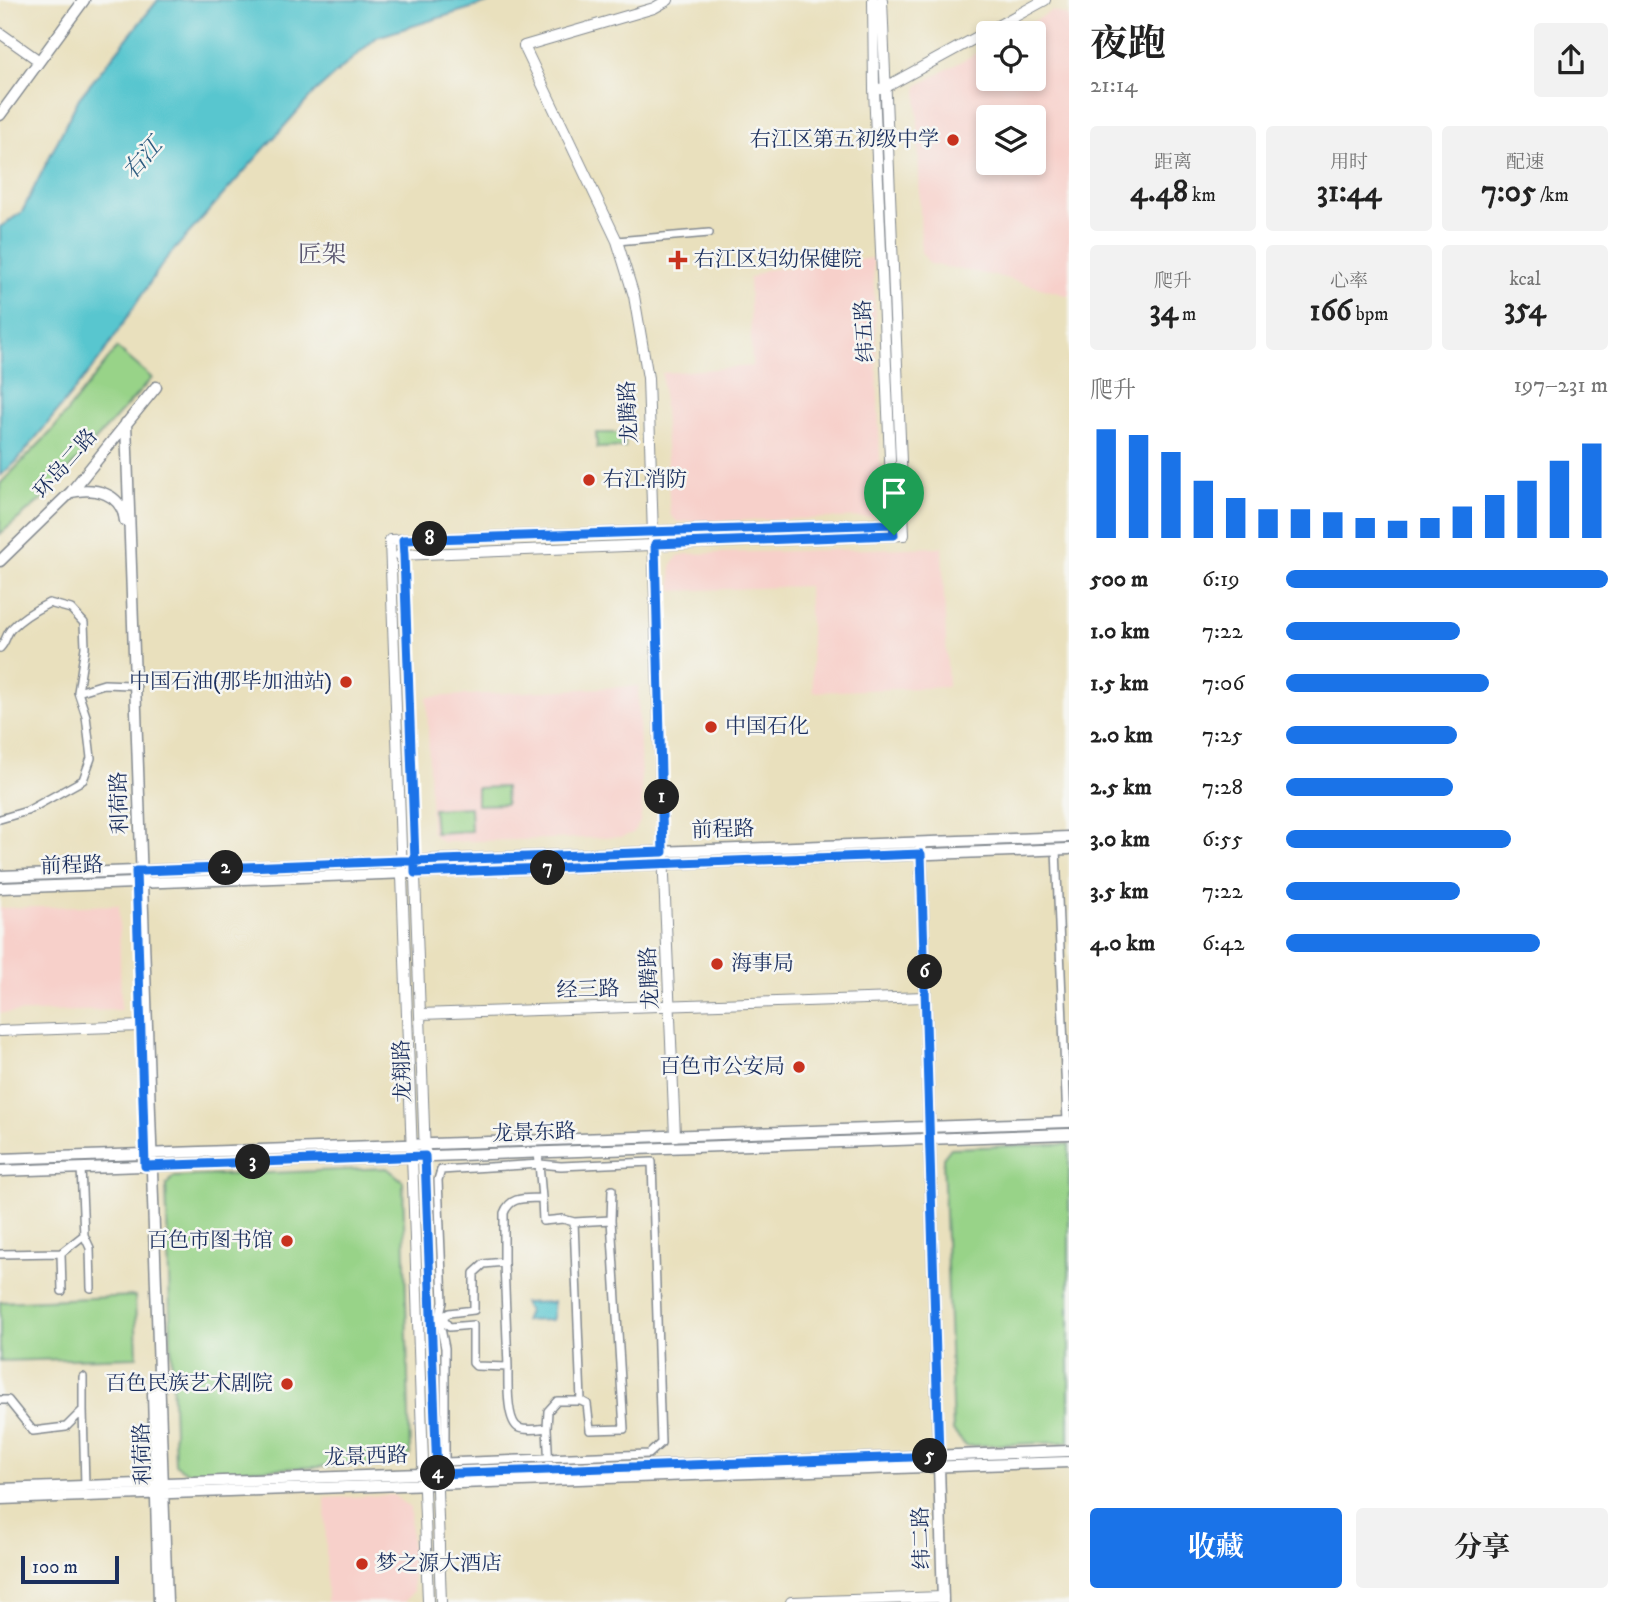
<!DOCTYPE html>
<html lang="zh">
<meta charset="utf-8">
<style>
:root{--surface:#fff;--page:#f2f2f2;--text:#222;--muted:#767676;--accent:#1a73e8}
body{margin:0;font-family:"IM FELL DW Pica","Noto Serif SC",serif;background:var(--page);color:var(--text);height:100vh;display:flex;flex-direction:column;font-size:26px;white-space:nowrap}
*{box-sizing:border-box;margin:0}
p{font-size:23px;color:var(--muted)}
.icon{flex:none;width:38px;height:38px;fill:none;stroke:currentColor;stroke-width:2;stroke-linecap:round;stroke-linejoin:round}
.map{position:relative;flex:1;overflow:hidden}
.drawer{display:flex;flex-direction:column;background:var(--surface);width:560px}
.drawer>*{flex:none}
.controls{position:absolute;left:976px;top:21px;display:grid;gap:14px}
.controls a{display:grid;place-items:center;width:70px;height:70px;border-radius:7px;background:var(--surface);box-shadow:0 4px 10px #0003;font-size:35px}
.scale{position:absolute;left:21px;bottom:18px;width:98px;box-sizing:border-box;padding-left:7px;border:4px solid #1b2f5e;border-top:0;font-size:19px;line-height:24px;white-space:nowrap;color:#1b2f5e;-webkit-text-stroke:5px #f6f6f2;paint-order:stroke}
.pin{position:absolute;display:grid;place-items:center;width:60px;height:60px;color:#fff;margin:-72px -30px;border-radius:50% 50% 50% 0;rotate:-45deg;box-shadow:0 0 7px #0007}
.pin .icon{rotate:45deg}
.km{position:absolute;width:35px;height:35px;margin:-18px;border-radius:50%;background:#222;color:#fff;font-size:19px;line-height:35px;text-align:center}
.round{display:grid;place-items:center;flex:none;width:74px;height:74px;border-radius:7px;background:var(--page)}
.head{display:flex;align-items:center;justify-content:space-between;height:119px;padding:0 21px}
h1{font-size:38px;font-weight:700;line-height:52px}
.stats{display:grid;grid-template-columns:repeat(3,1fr);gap:10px;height:119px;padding:7px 21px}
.stats div{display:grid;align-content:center;border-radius:7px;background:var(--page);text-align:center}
.stats b{font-size:30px;font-weight:700}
.stats small{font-size:19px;font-weight:400}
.stats p{font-size:19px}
.chart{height:196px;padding:14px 21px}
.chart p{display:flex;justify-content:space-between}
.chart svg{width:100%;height:126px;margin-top:7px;stroke:var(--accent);stroke-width:6}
.primary-button{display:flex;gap:14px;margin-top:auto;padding:14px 21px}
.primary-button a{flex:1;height:80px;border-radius:7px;background:var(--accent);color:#fff;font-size:28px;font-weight:700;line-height:80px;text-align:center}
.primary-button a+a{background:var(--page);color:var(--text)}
ul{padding:0 21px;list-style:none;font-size:23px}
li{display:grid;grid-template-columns:112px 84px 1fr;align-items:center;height:52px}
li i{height:18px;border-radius:9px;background:var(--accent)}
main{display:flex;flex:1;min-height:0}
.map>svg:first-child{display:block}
.built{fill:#f7d0ca;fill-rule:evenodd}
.green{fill:#98d388;stroke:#5a8173;stroke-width:2}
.water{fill:#59c6cf;stroke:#3a7a96;stroke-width:2}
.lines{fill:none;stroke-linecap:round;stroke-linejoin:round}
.minor-casing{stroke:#82888e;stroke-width:10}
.tertiary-casing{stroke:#82888e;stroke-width:12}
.secondary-casing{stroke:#82888e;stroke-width:13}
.minor{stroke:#fff;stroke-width:7}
.tertiary{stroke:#fff;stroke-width:10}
.secondary{stroke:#fff;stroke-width:10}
.route-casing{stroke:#fff;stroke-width:14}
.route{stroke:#1a73e8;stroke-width:9}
.poi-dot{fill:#c8321e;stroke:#f6f6f2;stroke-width:2.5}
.labels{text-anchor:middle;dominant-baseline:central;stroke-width:5;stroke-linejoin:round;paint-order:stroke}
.poi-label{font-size:21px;fill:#1b2f5e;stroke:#f6f6f2;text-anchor:end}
.street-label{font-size:21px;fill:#1b2f5e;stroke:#f6f6f2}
.water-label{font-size:23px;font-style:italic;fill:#2e5c80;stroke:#f6f6f2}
.quarter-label{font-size:24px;fill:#5b5770;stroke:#f6f6f2}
</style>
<main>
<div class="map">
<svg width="1069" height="1602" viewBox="0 0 1069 1602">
<rect width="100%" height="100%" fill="#f6f6f2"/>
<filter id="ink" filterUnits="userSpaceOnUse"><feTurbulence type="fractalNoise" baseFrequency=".0143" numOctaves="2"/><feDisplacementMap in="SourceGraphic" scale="14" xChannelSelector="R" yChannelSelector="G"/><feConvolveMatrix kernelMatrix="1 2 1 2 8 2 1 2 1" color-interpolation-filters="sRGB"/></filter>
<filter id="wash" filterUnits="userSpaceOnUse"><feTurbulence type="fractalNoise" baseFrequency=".00686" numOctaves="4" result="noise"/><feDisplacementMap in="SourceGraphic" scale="28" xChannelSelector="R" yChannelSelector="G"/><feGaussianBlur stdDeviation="1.57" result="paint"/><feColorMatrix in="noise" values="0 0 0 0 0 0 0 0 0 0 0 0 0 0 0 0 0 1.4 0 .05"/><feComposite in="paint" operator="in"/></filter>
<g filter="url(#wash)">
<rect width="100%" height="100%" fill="#e9e0bd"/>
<path class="built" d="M1052,11L1069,16V296L1001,277L930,264L921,252L917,86L989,46V79H1034V33H1012ZM989,117H1034V163H989Z
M873,258L882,510L876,517L677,522L670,514L662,373L752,366L749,279L764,270Z
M942,547L948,687L813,692L808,586L672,591L671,566L678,556L687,554Z
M638,686L642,810L640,822L633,833L622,837L442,842L435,837L431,830L427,697Z
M119,905L121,1010L0,1013V908Z
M393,1495L410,1508L413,1591L405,1602H327L325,1498Z"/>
<path class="green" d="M117,348L152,378L42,499L0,534V484L51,432Z
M596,433H625V447L597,448Z
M505,787L506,804L477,805V788Z
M470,807L471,831L435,833L433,809Z
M1069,1144V1442L966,1446L953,1431L943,1158L951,1148Z
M387,1168L403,1181L410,1455L399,1464L187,1472L175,1464L166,1185L173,1177Z
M135,1296L137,1357L0,1361V1302Z"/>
<path class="water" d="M158,0H497L377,37L314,93L165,260L99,360L17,461L0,476V227L22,212L79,98Z
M553,1302V1320L524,1321L528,1311L523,1303Z"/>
</g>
<g filter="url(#ink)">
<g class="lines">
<g class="minor-casing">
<path id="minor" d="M617,241L709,233
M0,648C6,642 6,634 11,629C21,618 35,610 49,603L71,609L84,623L85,647L78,692L86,716L91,758L83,780L27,811L0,819
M78,692L104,684L130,685
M1056,849L1067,1122
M652,1162L661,1443L649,1454L445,1462V1348L439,1319L443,1302L438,1180L441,1170L540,1164L561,1166Z
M542,1198L543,1221L563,1219L574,1222
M84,1235L90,1248L91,1288
M61,1253L62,1291
M0,1254L61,1253L84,1235L81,1168
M504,1262L508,1367
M439,1319L449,1313L474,1310V1273L484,1264L504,1262V1213C511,1195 526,1199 542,1198L538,1152
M443,1319L449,1327L473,1325V1363L476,1366L508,1367C508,1380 506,1422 519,1428C526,1431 539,1429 547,1428L549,1469
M0,1400H8L33,1431L66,1427L83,1410V1377
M581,1401L587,1404L590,1430L624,1429L611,1220L612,1190
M83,1410L85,1486
M547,1428L548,1411L557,1401H581L574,1222L611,1220"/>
</g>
<g class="tertiary-casing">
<path id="tertiary" d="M668,0L654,8L524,46L617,241L634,296L648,378L663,852L675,1136
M873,0L874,89L893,528
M0,33L38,60
M879,89L884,88L1045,0
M403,540L441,1602
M400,555L904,535L882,0
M420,1014L925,997
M0,1031L141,1026
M428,1602L390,540L903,523
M791,1602L943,1597"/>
</g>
<g class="secondary-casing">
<path id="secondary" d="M0,115L84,0
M126,423L167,1602
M71,492C95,487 122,493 125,521
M0,561L71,492L156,387
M921,849L943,1602
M0,876L1069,837
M0,888L1069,849
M0,1159L1069,1122
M0,1171L1069,1134
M153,1394L159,1602
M0,1489L1069,1451
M0,1499L1069,1462"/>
</g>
<use href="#minor" class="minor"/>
<use href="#tertiary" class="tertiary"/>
<use href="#secondary" class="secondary"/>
</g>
</g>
<g class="lines" filter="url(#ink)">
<g class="route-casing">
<path id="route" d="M894,535L655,544L663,852L415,861H401L142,871H136L145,1166L425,1156L437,1474L939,1456L921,854L415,873V861L404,555L403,540L893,524L894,535"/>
</g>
<use href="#route" class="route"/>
</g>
<g class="poi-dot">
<circle cx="953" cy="140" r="7"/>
<path d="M674.5 249.5h7v7h7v7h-7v7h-7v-7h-7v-7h7z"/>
<circle cx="589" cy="480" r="7"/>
<circle cx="346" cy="682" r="7"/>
<circle cx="711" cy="727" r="7"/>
<circle cx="717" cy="964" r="7"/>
<circle cx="799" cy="1067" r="7"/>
<circle cx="287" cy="1241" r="7"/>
<circle cx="287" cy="1384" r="7"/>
<circle cx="362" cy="1564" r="7"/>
</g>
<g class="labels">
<g class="poi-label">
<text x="939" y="140">右江区第五初级中学</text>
<text x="694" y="260" text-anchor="start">右江区妇幼保健院</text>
<text x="603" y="480" text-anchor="start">右江消防</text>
<text x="332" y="682">中国石油(那毕加油站)</text>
<text x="725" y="727" text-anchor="start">中国石化</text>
<text x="731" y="964" text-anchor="start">海事局</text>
<text x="785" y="1067">百色市公安局</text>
<text x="273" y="1241">百色市图书馆</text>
<text x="273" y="1384">百色民族艺术剧院</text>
<text x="376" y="1564" text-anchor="start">梦之源大酒店</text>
</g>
<g class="street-label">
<text transform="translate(865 331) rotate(-93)">纬五路</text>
<text transform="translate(629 412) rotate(-93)">龙腾路</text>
<text transform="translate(66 464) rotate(-49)">环岛二路</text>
<text transform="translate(120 803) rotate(-92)">利荷路</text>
<text transform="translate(723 830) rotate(-2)">前程路</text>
<text transform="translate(72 866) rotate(-2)">前程路</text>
<text transform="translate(650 978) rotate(-93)">龙腾路</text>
<text transform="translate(588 990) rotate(-2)">经三路</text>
<text transform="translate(403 1071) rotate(-92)">龙翔路</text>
<text transform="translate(534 1133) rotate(-2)">龙景东路</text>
<text transform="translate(143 1454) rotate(-92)">利荷路</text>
<text transform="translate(366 1457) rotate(-2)">龙景西路</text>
<text transform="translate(922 1538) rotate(-92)">纬二路</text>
</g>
<g class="water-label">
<text transform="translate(143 159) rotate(-48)">右江</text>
</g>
<g class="quarter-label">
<text x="322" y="255">匠架</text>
</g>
</g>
</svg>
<div class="controls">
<a><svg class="icon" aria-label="locate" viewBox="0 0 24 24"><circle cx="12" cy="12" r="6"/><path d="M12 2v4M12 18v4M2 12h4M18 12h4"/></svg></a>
<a><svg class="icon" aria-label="layers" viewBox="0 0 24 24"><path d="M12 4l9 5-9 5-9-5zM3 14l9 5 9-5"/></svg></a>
</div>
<div class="scale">100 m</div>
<div class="pin" style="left:894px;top:535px;background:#1e9e55"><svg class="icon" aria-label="arrive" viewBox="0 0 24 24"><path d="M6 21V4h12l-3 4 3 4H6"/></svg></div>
<b class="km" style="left:662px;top:797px">1</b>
<b class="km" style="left:226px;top:868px">2</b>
<b class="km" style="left:253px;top:1162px">3</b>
<b class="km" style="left:438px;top:1473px">4</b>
<b class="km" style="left:930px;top:1456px">5</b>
<b class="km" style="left:925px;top:972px">6</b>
<b class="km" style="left:548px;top:868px">7</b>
<b class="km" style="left:430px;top:539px">8</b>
</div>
<section class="drawer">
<div class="head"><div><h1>夜跑</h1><p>21:14</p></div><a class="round"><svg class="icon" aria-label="share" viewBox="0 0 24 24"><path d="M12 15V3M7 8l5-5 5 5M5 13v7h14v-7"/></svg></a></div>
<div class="stats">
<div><p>距离</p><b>4.48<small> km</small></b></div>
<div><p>用时</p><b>31:44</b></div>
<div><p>配速</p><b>7:05<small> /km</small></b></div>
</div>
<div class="stats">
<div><p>爬升</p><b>34<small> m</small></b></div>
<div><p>心率</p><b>166<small> bpm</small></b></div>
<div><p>kcal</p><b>354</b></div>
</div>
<div class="chart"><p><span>爬升</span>197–231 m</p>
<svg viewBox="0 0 160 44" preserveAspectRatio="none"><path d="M5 44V6M15 44V8M25 44V14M35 44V24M45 44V30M55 44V34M65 44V34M75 44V35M85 44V37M95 44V38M105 44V37M115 44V33M125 44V29M135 44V24M145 44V17M155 44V11"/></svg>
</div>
<ul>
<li><b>500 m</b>6:19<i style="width:100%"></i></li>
<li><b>1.0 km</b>7:22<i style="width:54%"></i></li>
<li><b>1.5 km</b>7:06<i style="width:63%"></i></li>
<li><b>2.0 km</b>7:25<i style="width:53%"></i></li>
<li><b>2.5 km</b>7:28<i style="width:52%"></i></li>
<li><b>3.0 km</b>6:55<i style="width:70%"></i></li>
<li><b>3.5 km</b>7:22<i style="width:54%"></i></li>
<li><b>4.0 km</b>6:42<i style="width:79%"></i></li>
</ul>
<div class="primary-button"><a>收藏</a><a>分享</a></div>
</section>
</main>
